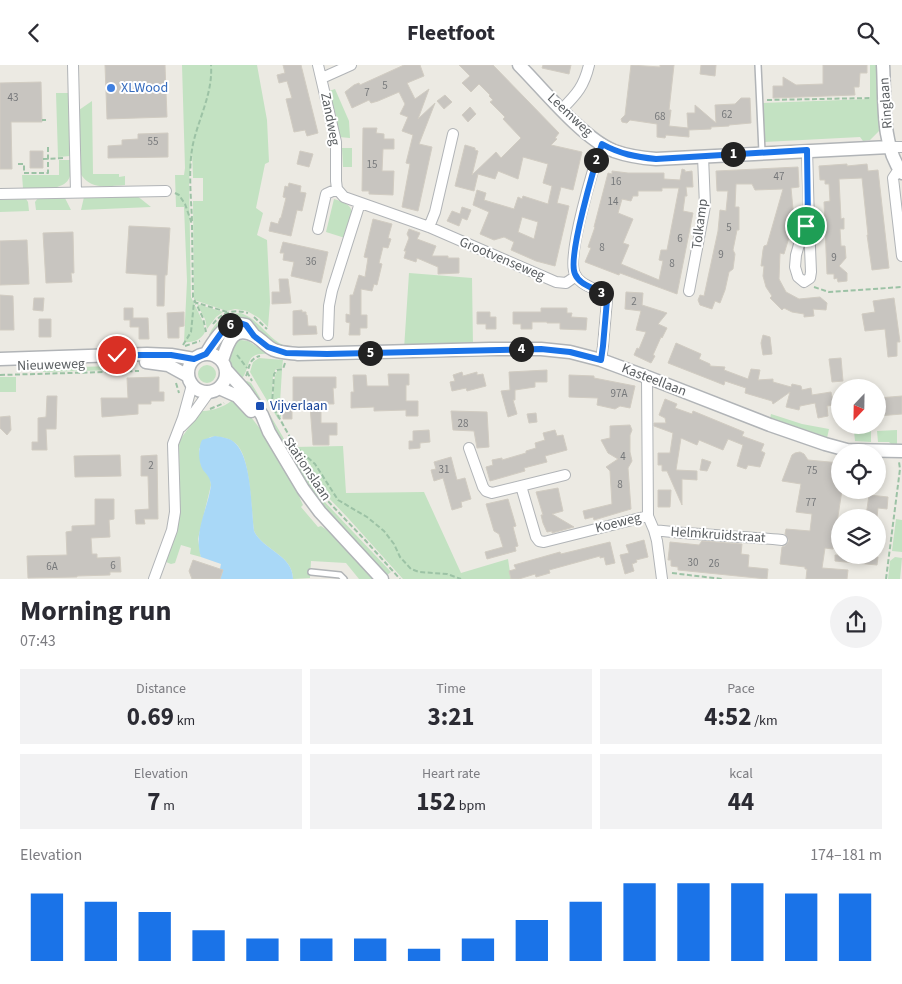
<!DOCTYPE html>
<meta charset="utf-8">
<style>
:root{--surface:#fff;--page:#f2f2f3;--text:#2b2b33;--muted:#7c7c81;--accent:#1a73e8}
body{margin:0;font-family:"Source Sans 3",sans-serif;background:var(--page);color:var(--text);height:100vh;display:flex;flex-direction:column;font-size:19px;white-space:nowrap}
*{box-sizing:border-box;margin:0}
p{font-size:16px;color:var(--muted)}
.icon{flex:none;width:28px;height:28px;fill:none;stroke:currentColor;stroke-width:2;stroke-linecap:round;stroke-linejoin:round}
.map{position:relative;height:514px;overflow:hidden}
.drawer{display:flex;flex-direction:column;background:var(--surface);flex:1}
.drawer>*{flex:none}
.needle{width:32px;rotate:202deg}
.fabs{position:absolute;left:831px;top:314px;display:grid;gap:10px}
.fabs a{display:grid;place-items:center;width:55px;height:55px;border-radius:50%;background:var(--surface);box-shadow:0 2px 8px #0003;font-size:25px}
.pin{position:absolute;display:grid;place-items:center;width:42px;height:42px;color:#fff;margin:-21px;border:2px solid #fff;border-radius:50%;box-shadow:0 1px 5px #0007}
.km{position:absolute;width:25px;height:25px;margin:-12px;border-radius:50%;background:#222;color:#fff;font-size:14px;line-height:25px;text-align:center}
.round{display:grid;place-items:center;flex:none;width:52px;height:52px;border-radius:26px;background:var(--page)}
.head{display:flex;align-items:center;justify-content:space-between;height:85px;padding:0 20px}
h1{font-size:28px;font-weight:700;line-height:38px}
.stats{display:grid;grid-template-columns:repeat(3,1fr);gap:8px;height:85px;padding:5px 20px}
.stats div{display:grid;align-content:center;border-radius:0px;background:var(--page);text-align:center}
.stats b{font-size:25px;font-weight:700}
.stats small{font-size:14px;font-weight:400}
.stats p{font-size:14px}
.chart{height:140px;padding:10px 20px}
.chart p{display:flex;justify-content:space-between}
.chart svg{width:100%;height:90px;margin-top:5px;stroke:var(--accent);stroke-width:6}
header{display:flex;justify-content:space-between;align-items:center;height:65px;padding:0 20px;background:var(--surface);font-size:22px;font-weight:700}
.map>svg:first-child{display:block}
.green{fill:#c3e2c2}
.water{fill:#a9d8f7}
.building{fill:#c8c5c0;stroke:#d1ccc2;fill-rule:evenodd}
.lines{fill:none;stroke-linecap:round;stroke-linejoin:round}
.service-casing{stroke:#b1b4b7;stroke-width:8}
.minor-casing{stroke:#b1b4b7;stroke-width:12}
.tertiary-casing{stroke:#b1b4b7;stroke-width:15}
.path{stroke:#9cc2a5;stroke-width:2;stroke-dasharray:5 2.5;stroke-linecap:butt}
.service{stroke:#fff;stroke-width:5}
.minor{stroke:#fff;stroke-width:10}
.tertiary{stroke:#fff;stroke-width:12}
.route-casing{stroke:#fff;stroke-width:10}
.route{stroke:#1a73e8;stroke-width:6}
.shop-dot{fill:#3f7fe0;stroke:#fff;stroke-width:2}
.transit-dot{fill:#1a4fb4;stroke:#fff;stroke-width:2}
.labels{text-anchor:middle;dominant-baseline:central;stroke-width:4;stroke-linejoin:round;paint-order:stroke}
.number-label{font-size:11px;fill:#76787a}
.shop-label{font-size:14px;fill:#366cbe;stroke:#fff;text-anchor:start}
.street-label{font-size:14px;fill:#5b5f62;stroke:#fff}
.transit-label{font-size:14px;fill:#164399;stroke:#fff;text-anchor:start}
</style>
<header><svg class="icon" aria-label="back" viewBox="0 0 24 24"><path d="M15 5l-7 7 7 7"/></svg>Fleetfoot<svg class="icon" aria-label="search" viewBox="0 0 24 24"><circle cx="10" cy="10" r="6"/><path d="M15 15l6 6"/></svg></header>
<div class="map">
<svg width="902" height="514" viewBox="0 0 902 514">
<rect width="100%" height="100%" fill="#eceae3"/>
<path class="green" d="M182,0H257L267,55L269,97L265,99L256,143L263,148L257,170L267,175L270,237L268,262L259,253L247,246L235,244L227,246L197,236L194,234L193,136H203V113H193L192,88L189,115L191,232L203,257L205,267C201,275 193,278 184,277L187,216L184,142H176L175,110H184L185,103Z
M870,0H876L879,66L870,75L863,76L860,72L764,77L762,38L870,34Z
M335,24L349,56L350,73L339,72L336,51L329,26Z
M56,28H68L70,91L58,92Z
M92,36L93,109H119V112L125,111V120C107,121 91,126 80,108L79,45Z
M342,83H352V102H343Z
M59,95H70C70,100 71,106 70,111C65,128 35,123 23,123L22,110H59Z
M136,130L151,142L81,145L84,132Z
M38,133H65L71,145H36L35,137Z
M26,134L28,137L29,146L0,147V135Z
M334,134C361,142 351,150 345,173L326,167Z
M409,208L472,213L473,282L404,284Z
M197,239L223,247L216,252L207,264L205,254Z
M241,248C259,255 267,272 283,280V282L271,275L250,257L213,272L209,270C216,255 225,249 241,248Z
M241,275L248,276L269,289C242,287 253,302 240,316C227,297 227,297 236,276Z
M259,293L283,295L282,303L276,304L273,309L272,340L280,353L278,354L250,307L253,297Z
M198 309a9 9 0 1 1 18 0a9 9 0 1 1-18 0Z
M114,301L116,305L43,307V303Z
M282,305L280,338L281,352L280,353C279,349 276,345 275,342C272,335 273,312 277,306Z
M0,312H16V327H0Z
M247,316L251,318L256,326L307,413L321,433L391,507L386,511L308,424L245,317Z
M234,333C259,359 280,390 296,422C298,428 300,434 303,440L301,442L318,462L321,461L336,471L375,514H359L346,498L311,496L310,513L293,514C293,490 263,485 254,466C251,445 251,397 238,381C232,373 219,371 210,372L199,384L201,400L210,413L211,420L198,474L201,492L190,489L191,483L181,480L175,498L171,499L166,497L176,468L180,450L179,376L201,346C210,347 228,341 234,333Z
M771,349L802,359L829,364L827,373L770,354Z
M897,365V379L892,380L889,377H878L877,366Z
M854,366H871V377L855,376Z
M343,381L346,428L424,427L461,508L508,494L511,514H403L348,453L326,430L294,382Z
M896,454L902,455V487L892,486Z
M895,492L902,493L900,514H888L890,496Z"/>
<path class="water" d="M215,371C222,372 231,373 236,379C252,396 251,443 254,466C263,485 293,490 293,514H220L223,505L220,504L221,499L201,492C193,467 208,444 211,420C210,412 207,410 203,405C198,397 198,383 202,375Z"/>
<path class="building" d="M105,0H165L167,52L107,54Z
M283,0H301L318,68L307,71L305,65L294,67L286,34L292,33L287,16L279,18L277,10L285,8Z
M404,0H420L424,11L407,18L415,34L429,24L418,54L435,38L419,79L432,82L418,146L402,142L410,99L406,98L413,70L402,66L408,52L400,49L405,39L399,27L378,36L371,38L369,35L352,43L345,27L354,20L359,18L360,20Z
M459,0H493L559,68L555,73L557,74L551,80L582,87L573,125L561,122L557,138L569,141L555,201L536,196L511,185L514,177L504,172L494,175L480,169L489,147L473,140L477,125L486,128L484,135L514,144L518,132L522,134L523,131L548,139L552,121L543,118L548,99L523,92L518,114L498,106L495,114L478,109L474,126L455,121L465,80L475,83V85L478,86L472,110L496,87L501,93L521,73L503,54L505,52L490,37L493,35L489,31L490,30L479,19L471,27L462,18L470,11ZM522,152L538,157L534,174L518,167Z
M543,0H571L569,9L542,3Z
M631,0L660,2V0H674L669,45H671L669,61L688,63L687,48H695V40L716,58L715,40L735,39L741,33H750L751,58L729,60V61L711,62V64L689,65V72L666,70L665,73L657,72V59L630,55L627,58L622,57L621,54L625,50Z
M701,0H716L715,11L700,9Z
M823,0H867V8H860L859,22H854L855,30L773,33V21H783V12L796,20L823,19Z
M41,17L42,57H11L12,104H0V18Z
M445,30L452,37L444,44L437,36Z
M470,42L476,49L468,57L462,50Z
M363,63H377L376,68L384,69V74H394V84H383L382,106H394L393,130L369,129V126H362Z
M168,68V92L108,93V81L122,80V75L138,74V69Z
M30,86H43V103H30Z
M300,86L313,89L309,102L297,99Z
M847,99V101L867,99L868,106L878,105L889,203L872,205L867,170H868L862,113L839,114L841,154L844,153V164H840L841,181H845L846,193L839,201L847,208V216L838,217L837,213L834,214V209H827L824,137L830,136L829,119H825V115H820L819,101Z
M798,102L799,122L791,123L793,144L797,146L784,189L780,188L779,214L786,227L799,234L820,232L827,238L826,245L813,244L814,251L804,252V249L792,247L784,243L782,245L770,233L772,231L766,222L763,211L764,201H761L763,185L764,181L767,180L783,124L755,125L752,119H736L735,142H739V165H737L733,185L735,189L733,204L729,207L725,225L720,238L715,236L712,244L700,240L698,235L700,230L704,231L718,166L720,145L726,146L728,126H717L716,106Z
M682,104L685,105V107L692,106L693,122H686L687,131H685L683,146L693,148L677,229L620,208L619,210L585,197L591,183L588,182L595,162H594L608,108L612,109V106L628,108H664V114L680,115ZM662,123H679L667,185H661L659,195L663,196L659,215L621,199L629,180L623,178L633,154L618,148L622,134L631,136L633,131H638V126H662Z
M289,118L301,121L300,127L306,128L302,146L297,145L291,171L269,166L271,157L278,159L280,153H281L286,133L283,132L285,121L288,122Z
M462,142L471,145L467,155L462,153L459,161L447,156L452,146L460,149Z
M373,154L392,159L388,173L391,174L388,183L383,182L379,198L382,199L377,220L374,219L372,226L361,224V250H367V263H360V270H349L350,258L346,257V249L350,250V230H353L359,210L365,212L368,193L364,192Z
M129,161L170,163L167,210H165L164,241H157V210L126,208Z
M409,164L420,168L417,174L436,181L432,191H448V193H459V208L438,209V202L417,193L416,197L404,193L406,186H404L409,173L407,169Z
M73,167L74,208H71L72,217L46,218L43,168Z
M27,175L29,219L0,220V176Z
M283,177L328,187L321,218L291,211L294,197L283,195L284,188H280Z
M279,214H288L291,238L272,239V227H280Z
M626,227L643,228L642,240L667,248L658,259L667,263L662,273L661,272L653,290L655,291L651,298L634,290L637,283L639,284L646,267L636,265L641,246L625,244Z
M0,230L13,231L14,265H0Z
M34,233H44L43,246L33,245Z
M894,233L900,277H897V291L888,292L885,264L865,266L862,249L875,247L873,236Z
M124,243H133V253H148L149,274H139V262H130V255H124Z
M541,243H567V248H572L571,252L587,253L586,265L560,264V258H547V257H532V264H521V259H513V247H541Z
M302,245V247H306V250H307L308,261H316L317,269L293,270V246Z
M184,247V261L179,262V273H168L167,248Z
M477,247H490V252H496V264H486V259H477Z
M39,254H51V272H39Z
M763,270L770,272L772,289L763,290L761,278Z
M676,278L701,289L699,294L710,299V301L725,302L724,305L748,314L751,304L760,305L758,315L773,314V317L791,322L792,319L801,321L802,325L811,323L812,330L831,327L834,340L827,341L828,351L818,353L815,338L800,341L799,345L786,342L790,327L773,339L772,336L745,328L746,323L725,316L724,320L714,316L668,298Z
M841,293L843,316L832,317L829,294Z
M547,305V317H535V322L515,325V335H513L517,349L508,352L501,326L510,325L509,307Z
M462,307L463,311L477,307V310L483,309L486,321L467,326L466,323L452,326L450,317L455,316L453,310Z
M388,309H409V320H406V336H418V351H406V345L374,346V342L351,343V327H354L353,310H366L367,321H389Z
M569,310L594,311V313L635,321L630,343L620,341L615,344L597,340L598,333L569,332Z
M159,312V327H164V336H151V339H138V349L102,352L101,333H128L127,313Z
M293,312H336V323H333L334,339H321V358H337V370H329V380H313L310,341L293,342Z
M47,331H57L56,364H46L47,385H32V377H38V353L46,352Z
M902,331V349L878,351V333Z
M665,334L677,339L675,343L692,349L693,346L744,367L742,371L764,379L761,386L765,388L760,402L748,400L746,404L737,401L743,380L728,374L723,385L699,375L697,380L681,373L676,405L697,406V415L682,414V440L667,406H662V400H658V388H670L673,368L654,361V358H666L665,353L659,350Z
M283,337H292V354H283Z
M451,346L487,347L489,382L477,383L474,366L453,365Z
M536,348L537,357L529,358L527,349Z
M10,351L11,365L7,370L0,363V352Z
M630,360L632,365L630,370V387L632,396L628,403L631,444L594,455L593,452L585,454L583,446L612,439L610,406L606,402L618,394L608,388L601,375L610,373V361Z
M429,365L430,377L420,378V383L409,384V376H413V366Z
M555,365L557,371L563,370L567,385L545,391L547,397L524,403L525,406L490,416L486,402L493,400L492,395L502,393V395L526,388V386L536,383L535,378L545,375L543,368Z
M800,387L804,389L808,395L840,398V425H842L833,484L825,483L822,503L848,505L847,514H806L807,504H805V502L780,499L782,482L785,481L789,476L785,469L786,464L810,466L812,449L796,447L801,419L782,416L792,390L795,388Z
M120,390L121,411L75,412L74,391Z
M157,390L158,454H144L145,459H136L135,445L149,444L148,411H141V391Z
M451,392L457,415L465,413L471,434L461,437L462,442L452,445L443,413L434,416L431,405L436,404L434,397Z
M702,394L711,397L707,406L700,405Z
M558,423L563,446L552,449L574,462L552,468V466L547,467L543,458L541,450H543L536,427Z
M658,425H671L670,442H658Z
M869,430L888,432L887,444L878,443L877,452L866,451Z
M95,434H114V454L109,455L110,472L91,473L92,489H97V493L120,492L121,507H110V510L77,511V512L28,513L27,491L67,490L66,467L72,466V461L95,460Z
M508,434L516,461L513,462L518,481L515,482L516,486L487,494L485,487L503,482L499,469L494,466L486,439Z
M644,475L648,492L636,495L637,497L632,499L634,506L625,509L620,490L629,488L626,480Z
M702,476L742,479L741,489L749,490L748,502L768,504L767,514L678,505V502L671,501V495H668L670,477L699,480Z
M610,477L615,498L606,500L604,492L600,493V491L549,505L550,508L536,512L535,509L519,514H511L509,506L516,504L514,500L560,487L561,489Z
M835,490H862L878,492L877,500L835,496Z
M193,495L223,505L220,514H192L189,506Z"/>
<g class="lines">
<g class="service-casing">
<path id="service" d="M758,0L762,87
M311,507L340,510L344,514"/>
</g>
<g class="minor-casing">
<path id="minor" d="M73,0L76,127
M318,0L336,77V116L337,124L344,132L429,162L556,217L566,218L576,211
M322,13L351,0
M562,44C577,29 584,21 589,0
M889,82H902
M807,85L809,158L802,169L796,190L795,202L798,212L804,217L810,213L811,207L809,158
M899,104L893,113L902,191
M0,129L166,126
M429,162L435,147L453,69
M318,164L326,129L337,124
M689,226L705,141L703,91
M328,270L329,241L332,226L360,138
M601,295L603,281L607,235C600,222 581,223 575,209C566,192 594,100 602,79
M181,362L191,352L209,327
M469,383L483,422L486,426L492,428L565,410
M521,421L536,472L539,476L544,477L648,451L647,312
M648,451L654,465L657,476L662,514
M654,465C697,470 740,471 782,475
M154,514L172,465L175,447L173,379L183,353L192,320"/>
</g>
<g class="tertiary-casing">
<path id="tertiary" d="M519,0C544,25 582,73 614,86C628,91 642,93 656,94L889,82
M883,0C885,34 881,80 902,108
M188 308a19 19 0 1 1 38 0a19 19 0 1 1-38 0Z
M206,289C215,274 225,255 246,260L253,269
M0,294L147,289L171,290L194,294
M222,296C227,280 232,258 255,271C262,275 267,282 274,285C282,288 290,288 298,289L490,284H541L570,287L601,295L647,312L770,360L825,379L847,385L902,386
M146,297L168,300L188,311
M226,305L245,326L262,350L269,367L303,424L320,447L382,514
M219,323L237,331L251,346"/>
</g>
<path class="path" d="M767,35L872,33
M42,55H46
M43,94L65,93
M18,99H24V108H48V82
M175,128L179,130L185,139L192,159L193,232L203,253L206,267
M192,156C191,131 188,103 193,79C199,52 213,28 211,0
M814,222L829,227L902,222
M254,252L267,264
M213,259C222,247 234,244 248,248
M183,280L191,267L194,237L227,247
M185,281L200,276
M237,290L247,303
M285,298L283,304L277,305L274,309L272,340L295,381L315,399L338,435L367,452L384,466L394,479L400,492L411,504L419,507L447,509L461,514
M247,307L252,316
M0,310L139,306
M246,311C250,302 248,294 260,291
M176,318L179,328
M210,344L224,338
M323,431L365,475L400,514
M672,508L722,514
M886,514L900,404L899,397"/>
<use href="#service" class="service"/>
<use href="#minor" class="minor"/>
<use href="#tertiary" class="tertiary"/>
</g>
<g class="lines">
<g class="route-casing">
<path id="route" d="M117,290H171L194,294L206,289L224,264L229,261L240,258L246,260L254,271L268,282L286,288L327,289L541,284L570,287L601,295L603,281L607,235C600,222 581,223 575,209C567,193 595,99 602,79C620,89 636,92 656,94L807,85L808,158L806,161"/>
</g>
<use href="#route" class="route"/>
</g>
<circle class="shop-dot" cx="111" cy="23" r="5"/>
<rect class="transit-dot" x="255" y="336" width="10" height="10" rx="2.5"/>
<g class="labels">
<g class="number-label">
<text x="385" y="20">5</text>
<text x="367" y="27">7</text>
<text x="13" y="32">43</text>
<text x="727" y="49">62</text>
<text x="660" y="51">68</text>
<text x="153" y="76">55</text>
<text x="372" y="99">15</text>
<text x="779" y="111">47</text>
<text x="616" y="116">16</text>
<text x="613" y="136">14</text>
<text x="729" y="162">5</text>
<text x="680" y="173">6</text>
<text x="602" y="182">8</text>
<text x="721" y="189">9</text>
<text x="834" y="192">9</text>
<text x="311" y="196">36</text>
<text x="672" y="198">8</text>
<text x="634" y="236">2</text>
<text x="619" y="328">97A</text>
<text x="463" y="358">28</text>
<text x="623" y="391">4</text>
<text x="151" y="400">2</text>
<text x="444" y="404">31</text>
<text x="812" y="405">75</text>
<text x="620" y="419">8</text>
<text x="811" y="437">77</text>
<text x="693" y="497">30</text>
<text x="714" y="498">26</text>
<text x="113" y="500">6</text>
<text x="52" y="501">6A</text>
</g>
<g class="shop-label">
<text x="121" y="23">XLWood</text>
</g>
<g class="street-label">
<text transform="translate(886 38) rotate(-94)">Ringlaan</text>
<text transform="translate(570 50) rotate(43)">Leemweg</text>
<text transform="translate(330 54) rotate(79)">Zandweg</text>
<text transform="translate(700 159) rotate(-83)">Tolkamp</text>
<text transform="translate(502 194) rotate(23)">Grootvenseweg</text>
<text transform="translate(51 300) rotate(-2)">Nieuweweg</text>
<text transform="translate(654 315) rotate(21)">Kasteellaan</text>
<text transform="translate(307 404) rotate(56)">Stationslaan</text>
<text transform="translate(618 458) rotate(-14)">Koeweg</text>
<text transform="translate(718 470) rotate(4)">Helmkruidstraat</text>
</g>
<g class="transit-label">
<text x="270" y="341">Vijverlaan</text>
</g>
</g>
</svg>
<div class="fabs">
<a><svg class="needle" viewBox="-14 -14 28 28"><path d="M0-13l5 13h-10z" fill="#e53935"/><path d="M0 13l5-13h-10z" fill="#7c7c81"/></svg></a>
<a><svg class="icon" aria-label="locate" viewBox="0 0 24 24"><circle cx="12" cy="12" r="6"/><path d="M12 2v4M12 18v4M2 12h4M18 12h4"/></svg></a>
<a><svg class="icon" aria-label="layers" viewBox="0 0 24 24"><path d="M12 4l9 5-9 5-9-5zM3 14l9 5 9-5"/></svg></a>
</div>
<div class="pin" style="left:806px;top:161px;background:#1e9e55"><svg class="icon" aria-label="arrive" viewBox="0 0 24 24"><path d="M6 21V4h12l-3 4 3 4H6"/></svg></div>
<div class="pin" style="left:117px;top:290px;background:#d93025"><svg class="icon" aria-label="check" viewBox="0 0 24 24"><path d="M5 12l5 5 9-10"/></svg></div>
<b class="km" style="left:733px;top:89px">1</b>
<b class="km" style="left:596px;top:95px">2</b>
<b class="km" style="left:601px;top:228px">3</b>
<b class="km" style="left:521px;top:284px">4</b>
<b class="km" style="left:370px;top:288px">5</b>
<b class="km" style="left:230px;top:260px">6</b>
</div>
<section class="drawer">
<div class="head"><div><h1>Morning run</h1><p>07:43</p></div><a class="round"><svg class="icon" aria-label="share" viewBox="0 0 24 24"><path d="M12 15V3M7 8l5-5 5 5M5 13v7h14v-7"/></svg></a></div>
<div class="stats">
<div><p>Distance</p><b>0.69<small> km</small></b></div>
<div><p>Time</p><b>3:21</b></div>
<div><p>Pace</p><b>4:52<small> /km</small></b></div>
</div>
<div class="stats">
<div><p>Elevation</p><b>7<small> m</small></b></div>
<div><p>Heart rate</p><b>152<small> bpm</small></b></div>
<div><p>kcal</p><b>44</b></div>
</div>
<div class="chart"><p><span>Elevation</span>174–181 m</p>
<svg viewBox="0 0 160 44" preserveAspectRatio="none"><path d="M5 44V11M15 44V15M25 44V20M35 44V29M45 44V33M55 44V33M65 44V33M75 44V38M85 44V33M95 44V24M105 44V15M115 44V6M125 44V6M135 44V6M145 44V11M155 44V11"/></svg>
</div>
</section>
